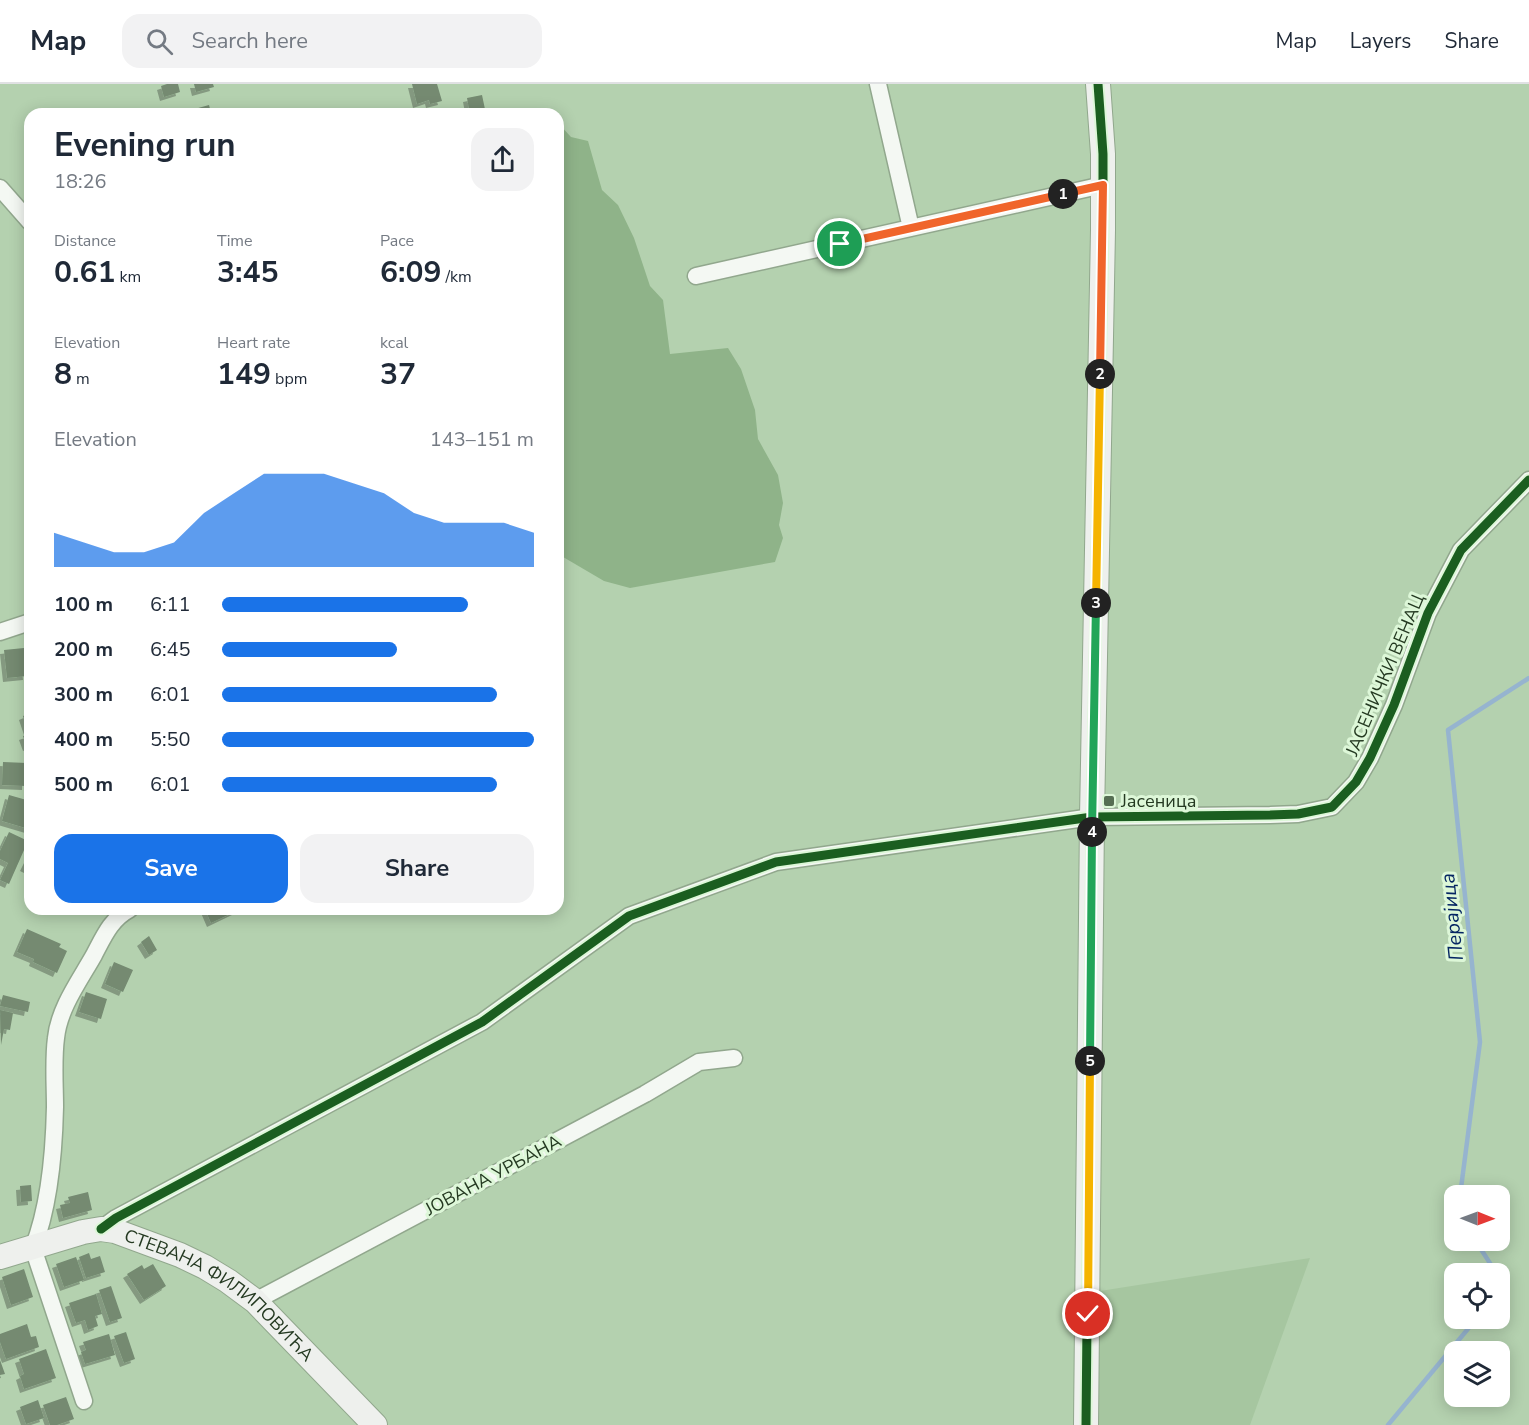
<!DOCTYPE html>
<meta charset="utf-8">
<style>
:root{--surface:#fff;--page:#f2f2f3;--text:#1f2937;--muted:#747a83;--line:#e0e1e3;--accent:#1a73e8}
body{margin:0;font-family:"Nunito Sans",sans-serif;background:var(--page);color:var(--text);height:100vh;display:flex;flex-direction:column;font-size:22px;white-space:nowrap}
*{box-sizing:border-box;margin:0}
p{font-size:20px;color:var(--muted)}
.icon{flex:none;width:33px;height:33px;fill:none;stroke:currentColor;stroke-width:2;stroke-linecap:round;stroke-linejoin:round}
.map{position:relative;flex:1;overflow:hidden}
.panel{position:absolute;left:24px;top:24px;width:540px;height:807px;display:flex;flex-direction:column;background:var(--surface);border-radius:18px;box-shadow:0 3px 15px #0003}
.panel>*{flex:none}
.needle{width:39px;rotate:91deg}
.tools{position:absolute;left:1444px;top:1101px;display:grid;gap:12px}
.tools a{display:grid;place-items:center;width:66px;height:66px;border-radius:12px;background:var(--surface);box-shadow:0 3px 15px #0003;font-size:30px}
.pin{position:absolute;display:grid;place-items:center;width:51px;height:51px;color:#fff;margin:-26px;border:3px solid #fff;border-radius:50%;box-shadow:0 2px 6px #0007}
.km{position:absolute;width:30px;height:30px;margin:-15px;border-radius:50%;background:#222;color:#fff;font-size:16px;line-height:30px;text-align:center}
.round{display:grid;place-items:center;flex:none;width:63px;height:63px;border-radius:18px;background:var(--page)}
.head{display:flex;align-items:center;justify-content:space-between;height:102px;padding:0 30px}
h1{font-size:33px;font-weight:700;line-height:45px}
.stats{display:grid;grid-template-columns:repeat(3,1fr);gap:9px;height:102px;padding:6px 30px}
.stats div{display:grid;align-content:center}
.stats b{font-size:30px;font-weight:700}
.stats small{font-size:16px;font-weight:400}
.stats p{font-size:16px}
.chart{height:168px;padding:12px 30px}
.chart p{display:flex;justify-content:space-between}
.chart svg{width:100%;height:108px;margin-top:6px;fill:var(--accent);opacity:.7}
.cta{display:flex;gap:12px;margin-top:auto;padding:12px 30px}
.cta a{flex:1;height:69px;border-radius:18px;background:var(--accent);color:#fff;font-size:24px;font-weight:700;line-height:69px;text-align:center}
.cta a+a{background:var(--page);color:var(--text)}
ul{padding:0 30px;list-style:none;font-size:20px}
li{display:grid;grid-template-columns:96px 72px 1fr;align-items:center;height:45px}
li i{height:15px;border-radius:8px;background:var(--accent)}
header{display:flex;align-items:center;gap:36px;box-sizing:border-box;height:84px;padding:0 30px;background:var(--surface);border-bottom:2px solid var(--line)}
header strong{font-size:28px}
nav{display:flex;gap:33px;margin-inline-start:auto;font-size:21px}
.search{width:420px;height:54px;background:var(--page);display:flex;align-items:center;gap:15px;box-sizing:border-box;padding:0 21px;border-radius:18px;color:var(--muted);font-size:22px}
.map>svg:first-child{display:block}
.green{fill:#a6c6a0}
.forest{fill:#8fb389}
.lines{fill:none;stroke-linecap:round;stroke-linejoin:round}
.stream{stroke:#96b4cf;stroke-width:4.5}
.building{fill:#748a71;filter:url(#shadow)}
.street-casing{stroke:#91a78d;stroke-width:19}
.secondary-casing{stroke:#91a78d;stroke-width:26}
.street{stroke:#f4f8f3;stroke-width:16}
.secondary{stroke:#eef0ed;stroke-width:24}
.cycleway-casing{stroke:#ddf7d8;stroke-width:13}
.cycleway{stroke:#1b5e20;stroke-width:9}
.split-1-casing{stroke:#fff;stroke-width:12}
.split-2-casing{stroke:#fff;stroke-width:12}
.split-3-casing{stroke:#fff;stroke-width:12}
.split-4-casing{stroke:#fff;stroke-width:12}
.split-5-casing{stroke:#fff;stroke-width:12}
.split-6-casing{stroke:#fff;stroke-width:12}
.split-1{stroke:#f0652b;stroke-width:8}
.split-2{stroke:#f0652b;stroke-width:8}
.split-3{stroke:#f5b400;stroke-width:8}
.split-4{stroke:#22a559;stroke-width:8}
.split-5{stroke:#22a559;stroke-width:8}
.split-6{stroke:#f5b400;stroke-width:8}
.poi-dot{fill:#566e53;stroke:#ddf7d8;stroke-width:2}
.labels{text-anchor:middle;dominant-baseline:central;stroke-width:6;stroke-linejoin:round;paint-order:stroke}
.street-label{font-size:18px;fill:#243921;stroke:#ddf7d8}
.poi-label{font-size:18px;fill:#243921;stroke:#ddf7d8;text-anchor:start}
.water-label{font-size:20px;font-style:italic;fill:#042562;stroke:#ddf7d8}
</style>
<header>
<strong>Map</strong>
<div class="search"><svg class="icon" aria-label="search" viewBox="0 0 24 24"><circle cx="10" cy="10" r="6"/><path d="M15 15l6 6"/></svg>Search here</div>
<nav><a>Map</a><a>Layers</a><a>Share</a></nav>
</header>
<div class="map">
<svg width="1529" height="1341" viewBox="0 0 1529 1341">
<defs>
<filter id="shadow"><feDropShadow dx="-4" dy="4" stdDeviation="0" flood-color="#0004"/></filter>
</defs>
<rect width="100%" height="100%" fill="#b4d1af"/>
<path class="green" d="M1310,1174L1250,1341H1094L1100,1207Z"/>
<path class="forest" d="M558,39L571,53L588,57L602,106L618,121L634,154L650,202L663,216L670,270L728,264L741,285L755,326L758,355L778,391L783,419L779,441L783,454L775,478L630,504L604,497L558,470Z"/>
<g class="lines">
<path class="stream" d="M1460,1112L1480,958L1448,646L1529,594
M1475,1156L1497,1190
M1500,1194L1505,1201L1500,1207
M1388,1341L1477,1234"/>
</g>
<path class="building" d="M167,0H178L180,8L164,13L161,2Z
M194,0H213L214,3L196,8Z
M412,0H437L442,17L430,20L429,16L417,20Z
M482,11L486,30H470L467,14Z
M209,21L211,29L192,30L191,26Z
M24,564L27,592L7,594L4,566Z
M30,629V662L27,663L23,652L29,650L23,632Z
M3,678L27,679L26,702L2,701Z
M9,711L30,717L29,745L2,737Z
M9,748L28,757L9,800L0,796L8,779L0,775V767Z
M30,771V786L24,783Z
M205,825H235L236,827L211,839Z
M27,845L61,860L59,863L67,867L57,889L33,878L34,875L17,868Z
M149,852L157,866L149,871L141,858Z
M114,878L133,886L123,908L105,900Z
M86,908L107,915L101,935L79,928Z
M3,911L30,918L28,928L0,922Z
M0,926L13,929L10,946L4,945L1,961Z
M31,1101L32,1117L21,1118L20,1102Z
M88,1108L92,1126L63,1134L60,1121L70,1119L68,1113Z
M89,1169L91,1175L100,1172L105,1188L86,1194L79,1173Z
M76,1173L84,1196L64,1203L56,1180Z
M153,1180L166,1202L144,1216L127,1190L142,1181L144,1185Z
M24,1185L33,1213L11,1221L2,1193Z
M111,1202L122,1234L110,1238L99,1206Z
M96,1210L102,1230L95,1232L98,1242L88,1246L85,1236L76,1239L69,1219Z
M27,1240L31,1253L36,1252L39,1263L6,1275L0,1258V1250Z
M126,1248L135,1275L124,1279L114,1252Z
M109,1250L115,1271L85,1280L81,1268L86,1266L83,1258Z
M46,1265L56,1294L24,1305L20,1292L24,1290L19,1275Z
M0,1276L5,1290L0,1291Z
M66,1313L74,1335L57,1341H50L43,1321Z
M38,1316L44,1334L26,1340L20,1323Z"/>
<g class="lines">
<g class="street-casing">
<path id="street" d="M878,0L911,144
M0,104L30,138
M696,192L1103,101
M0,548L30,538
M101,1145L116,1134L482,938L629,832L776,778L1092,733L1270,731L1298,730L1332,723L1356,698L1370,674L1394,621L1428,529L1461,466L1529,396
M255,1217L645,1010L699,978L734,974
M84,1317L33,1164C50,1121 54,1069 55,1023C55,1001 53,976 56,954C59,924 80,896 94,871C104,852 111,835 130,825"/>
</g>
<g class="secondary-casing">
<g id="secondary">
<path id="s1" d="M0,1173L83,1148L101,1145L115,1147L180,1171L205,1183L228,1197L255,1217L375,1341"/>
<path d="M1086,1341L1092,733L1103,146V70L1098,0"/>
</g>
</g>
<use href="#street" class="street"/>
<use href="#secondary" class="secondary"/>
<g class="cycleway-casing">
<path id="cycleway" d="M101,1145L116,1134L482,938L629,832L776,778L1092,733L1270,731L1298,730L1332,723L1356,698L1370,674L1394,621L1428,529L1461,466L1529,396
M1086,1341L1092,733L1103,146V70L1098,0"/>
</g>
<use href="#cycleway" class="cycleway"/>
</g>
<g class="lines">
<g class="split-1-casing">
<path id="split-1" d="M840,160L1063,110"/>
</g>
<g class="split-2-casing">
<path id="split-2" d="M1063,110L1103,101L1100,290"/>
</g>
<g class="split-3-casing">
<path id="split-3" d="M1096,519L1100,290"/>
</g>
<g class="split-4-casing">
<path id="split-4" d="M1092,748L1096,519"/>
</g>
<g class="split-5-casing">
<path id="split-5" d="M1090,977L1092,748"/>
</g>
<g class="split-6-casing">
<path id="split-6" d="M1088,1230L1090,977"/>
</g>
<use href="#split-1" class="split-1"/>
<use href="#split-2" class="split-2"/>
<use href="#split-3" class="split-3"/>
<use href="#split-4" class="split-4"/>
<use href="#split-5" class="split-5"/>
<use href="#split-6" class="split-6"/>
</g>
<rect class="poi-dot" x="1103" y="711" width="12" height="12" rx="3"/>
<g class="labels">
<g class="street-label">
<text transform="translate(1385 591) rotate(-67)">ЈАСЕНИЧКИ ВЕНАЦ</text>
<text transform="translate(493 1091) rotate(-28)">ЈОВАНА УРБАНА</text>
<text stroke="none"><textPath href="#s1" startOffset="243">СТЕВАНА ФИЛИПОВИЋА</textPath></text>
</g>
<g class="poi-label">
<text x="1121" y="717">Јасеница</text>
</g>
<g class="water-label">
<text transform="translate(1452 833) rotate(-96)">Перајица</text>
</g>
</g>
</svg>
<div class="tools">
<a><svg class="needle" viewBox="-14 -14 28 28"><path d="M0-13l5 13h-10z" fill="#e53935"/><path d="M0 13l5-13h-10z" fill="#747a83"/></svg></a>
<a><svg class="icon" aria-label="locate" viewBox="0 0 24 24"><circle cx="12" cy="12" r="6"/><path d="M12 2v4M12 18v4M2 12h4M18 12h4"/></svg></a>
<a><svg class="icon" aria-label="layers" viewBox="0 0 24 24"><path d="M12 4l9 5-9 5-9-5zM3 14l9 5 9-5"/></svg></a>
</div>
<div class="pin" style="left:840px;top:160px;background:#1e9e55"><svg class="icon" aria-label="arrive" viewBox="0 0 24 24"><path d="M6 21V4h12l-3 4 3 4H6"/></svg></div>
<div class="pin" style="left:1088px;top:1230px;background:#d93025"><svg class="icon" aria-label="check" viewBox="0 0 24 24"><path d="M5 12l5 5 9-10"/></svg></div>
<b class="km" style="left:1063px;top:110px">1</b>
<b class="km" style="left:1100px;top:290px">2</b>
<b class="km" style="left:1096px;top:519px">3</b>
<b class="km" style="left:1092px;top:748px">4</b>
<b class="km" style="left:1090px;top:977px">5</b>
<section class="panel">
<div class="head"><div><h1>Evening run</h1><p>18:26</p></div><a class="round"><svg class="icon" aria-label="share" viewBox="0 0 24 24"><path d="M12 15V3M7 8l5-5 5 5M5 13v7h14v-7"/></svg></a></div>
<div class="stats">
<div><p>Distance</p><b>0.61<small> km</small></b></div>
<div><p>Time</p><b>3:45</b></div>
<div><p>Pace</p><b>6:09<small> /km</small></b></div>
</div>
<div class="stats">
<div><p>Elevation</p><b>8<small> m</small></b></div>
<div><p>Heart rate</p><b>149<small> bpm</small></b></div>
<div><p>kcal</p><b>37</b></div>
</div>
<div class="chart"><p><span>Elevation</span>143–151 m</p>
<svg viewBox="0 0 160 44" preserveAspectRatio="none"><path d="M0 44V30L10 34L20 38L30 38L40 34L50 22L60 14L70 6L80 6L90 6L100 10L110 14L120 22L130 26L140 26L150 26L160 30V44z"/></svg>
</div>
<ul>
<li><b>100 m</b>6:11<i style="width:79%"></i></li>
<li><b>200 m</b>6:45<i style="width:56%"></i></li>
<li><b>300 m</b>6:01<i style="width:88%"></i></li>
<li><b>400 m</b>5:50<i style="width:100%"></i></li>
<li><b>500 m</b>6:01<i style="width:88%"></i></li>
</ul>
<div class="cta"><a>Save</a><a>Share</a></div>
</section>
</div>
